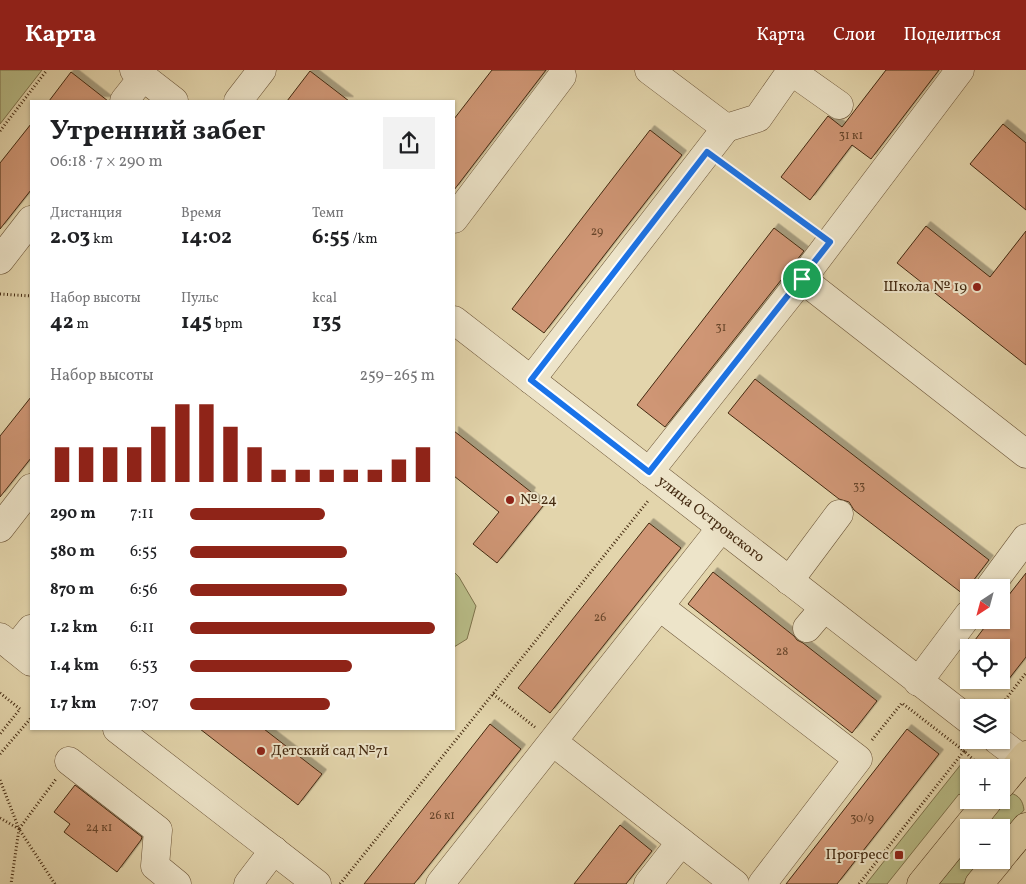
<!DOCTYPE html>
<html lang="ru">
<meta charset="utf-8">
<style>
:root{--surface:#fff;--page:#f2f2f2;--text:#202124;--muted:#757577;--accent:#8f2418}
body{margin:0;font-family:Vollkorn,serif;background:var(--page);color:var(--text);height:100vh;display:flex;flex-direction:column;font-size:19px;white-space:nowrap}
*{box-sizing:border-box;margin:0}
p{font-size:16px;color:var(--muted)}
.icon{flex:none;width:28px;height:28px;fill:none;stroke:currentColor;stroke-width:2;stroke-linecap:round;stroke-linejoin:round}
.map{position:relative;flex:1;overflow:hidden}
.side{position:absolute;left:30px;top:30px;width:425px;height:630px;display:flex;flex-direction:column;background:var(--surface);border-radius:0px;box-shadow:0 1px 4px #0004}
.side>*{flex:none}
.needle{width:32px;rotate:216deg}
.controls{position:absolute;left:960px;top:509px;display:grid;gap:10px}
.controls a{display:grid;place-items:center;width:50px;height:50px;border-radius:0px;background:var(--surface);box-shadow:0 1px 4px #0004;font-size:25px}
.pin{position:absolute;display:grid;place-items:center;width:42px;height:42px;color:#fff;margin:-21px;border:2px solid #fff;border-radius:50%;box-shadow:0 1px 5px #0007}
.round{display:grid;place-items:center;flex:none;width:52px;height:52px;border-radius:0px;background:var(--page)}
.headline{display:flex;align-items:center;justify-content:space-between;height:85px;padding:0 20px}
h1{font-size:28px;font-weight:700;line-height:38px}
.stats{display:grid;grid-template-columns:repeat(3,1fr);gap:8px;height:85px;padding:5px 20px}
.stats div{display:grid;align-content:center}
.stats b{font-size:21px;font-weight:700}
.stats small{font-size:14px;font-weight:400}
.stats p{font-size:14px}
.chart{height:140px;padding:10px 20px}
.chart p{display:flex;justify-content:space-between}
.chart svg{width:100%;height:90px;margin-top:5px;stroke:var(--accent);stroke-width:6}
ul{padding:0 20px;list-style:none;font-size:16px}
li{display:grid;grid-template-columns:80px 60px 1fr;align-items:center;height:38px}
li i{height:12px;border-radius:6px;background:var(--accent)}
header{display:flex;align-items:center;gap:30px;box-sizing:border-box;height:70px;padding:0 25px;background:var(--accent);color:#fff}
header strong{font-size:24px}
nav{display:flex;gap:28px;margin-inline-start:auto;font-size:18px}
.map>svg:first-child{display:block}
.green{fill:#b8bc87;stroke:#7e734c}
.building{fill:#cf9675;stroke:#442a11;filter:url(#shadow)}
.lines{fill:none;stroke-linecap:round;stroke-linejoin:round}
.minor-casing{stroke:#6c5538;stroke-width:29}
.major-casing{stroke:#442a11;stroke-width:29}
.path{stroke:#442a11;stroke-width:3;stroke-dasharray:1 2.5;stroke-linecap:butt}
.minor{stroke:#ede4c9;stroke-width:28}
.major{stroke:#e3d5ac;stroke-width:28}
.route-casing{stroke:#fff;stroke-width:10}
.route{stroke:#1a73e8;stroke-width:6}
.poi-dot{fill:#8f2418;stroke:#ede4c9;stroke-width:2}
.labels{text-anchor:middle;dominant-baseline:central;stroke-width:4;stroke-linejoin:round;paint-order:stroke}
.number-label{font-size:12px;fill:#67452a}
.poi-label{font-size:15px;fill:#442a11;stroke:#ede4c9;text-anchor:end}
.street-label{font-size:15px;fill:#442a11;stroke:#ede4c9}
</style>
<header>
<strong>Карта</strong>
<nav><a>Карта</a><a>Слои</a><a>Поделиться</a></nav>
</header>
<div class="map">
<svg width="1026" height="814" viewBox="0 0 1026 814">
<defs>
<filter id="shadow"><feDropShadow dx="4.5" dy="-4.5" stdDeviation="0" flood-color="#0004"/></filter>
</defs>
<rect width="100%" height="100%" fill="#e3d5ac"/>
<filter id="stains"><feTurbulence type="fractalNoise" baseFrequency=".004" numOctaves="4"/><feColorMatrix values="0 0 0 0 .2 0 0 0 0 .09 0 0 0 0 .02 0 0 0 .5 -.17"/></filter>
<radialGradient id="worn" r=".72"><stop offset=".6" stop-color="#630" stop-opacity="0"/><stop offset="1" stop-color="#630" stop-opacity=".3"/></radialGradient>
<path class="green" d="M0,0H42L0,54Z
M454,502L459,507L476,536L467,569L454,577Z
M962,693L969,698V730H972L970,733L959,724L887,814H866Z
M1010,723C1019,725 1023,731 1024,740L1001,767V758H980L1006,725Z
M969,771V790H983L963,814H935Z"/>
<path class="building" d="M492,0H546L454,120V49Z
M886,0H939L871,89L852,75L810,130L781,107L828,46L842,57Z
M310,1L349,31H287Z
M71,2L108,31H49Z
M31,54V120L0,159V93Z
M1003,54L1026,73V140L970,94Z
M650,60L682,85L544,263L512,239Z
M926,156L990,207L1026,161V295L897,193Z
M774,158L804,181L665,357L637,335Z
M755,309L989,490L963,524L854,440L849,432L839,429L728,343Z
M31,327V388L0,427V366Z
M454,361L531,422L529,425L543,436L497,493L473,474L499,442L454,406Z
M649,453L681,478L550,643L518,618Z
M713,502L794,566L797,570L803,573L877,631L852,663L688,534Z
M1026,503V587L1001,619V578H969L990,550H1001V535Z
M490,654L521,679L414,814H364Z
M200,659H264L322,704L298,735Z
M907,659L939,684L837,814H786Z
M75,715L142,767L141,770L117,802L64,762L70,754L54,742Z
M620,755L652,781L626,814H574Z"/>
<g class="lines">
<g class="minor-casing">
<g id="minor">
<path d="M134,0L174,31"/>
<path d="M124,31L143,7"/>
<path d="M238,31L262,0"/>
<path d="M726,58L758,48L791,1L839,35"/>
<path d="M454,149L562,6"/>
<path d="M0,190L31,150"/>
<path d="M802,209L1026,384"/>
<path id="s1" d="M454,250L969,650"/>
<path d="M531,310L726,58L649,0"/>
<path d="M649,402L802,209L960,0"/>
<path d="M0,458L31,418"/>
<path d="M789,511L839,444"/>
<path d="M989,518L1026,468"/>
<path d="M660,537L858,689L762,814"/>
<path d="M807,558L824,538"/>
<path d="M0,567L31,592"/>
<path d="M15,579L31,559"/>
<path d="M918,612L969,544"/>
<path d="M117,659L317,814"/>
<path d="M997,670L1026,692"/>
<path d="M553,672L735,814"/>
<path d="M69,691L158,760L155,796L177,814"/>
<path d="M248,814L274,780"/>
<path d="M440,814L721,458"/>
<path d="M648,814L681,772"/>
</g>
</g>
<g class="major-casing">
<path id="major" d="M1001,715L1026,685
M1001,787L1026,757
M921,814L989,730
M979,814L999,790"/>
</g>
<path class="path" d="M0,61L47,0
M726,95L811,158
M0,224L31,226
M0,623L20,639L0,664
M493,624L536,658
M999,638L1026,603
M872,670L902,633L964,681L970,674
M0,684L31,648
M0,710L19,759L11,814
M0,748L19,759
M55,814L19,759L56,709
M340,814L648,431
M859,814L964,681L982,698"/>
<use href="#minor" class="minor"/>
<use href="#major" class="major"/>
</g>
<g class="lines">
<g class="route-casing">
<path id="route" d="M707,82L830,172L649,402L531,310Z"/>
</g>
<use href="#route" class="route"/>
</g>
<g class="poi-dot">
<circle cx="977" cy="217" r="5"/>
<circle cx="510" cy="430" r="5"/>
<circle cx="261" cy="681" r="5"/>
<rect x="894" y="780" width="10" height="10" rx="2.5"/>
</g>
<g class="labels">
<g class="number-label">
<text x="851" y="66">31 к1</text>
<text x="597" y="162">29</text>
<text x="721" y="258">31</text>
<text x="859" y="417">33</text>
<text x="600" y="548">26</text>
<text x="782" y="582">28</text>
<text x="442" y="746">26 к1</text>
<text x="862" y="749">30/9</text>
<text x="99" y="758">24 к1</text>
</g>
<g class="poi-label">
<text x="967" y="217">Школа № 19</text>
<text x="520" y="430" text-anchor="start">№ 24</text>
<text x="271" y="681" text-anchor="start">Детский сад №71</text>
<text x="889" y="785">Прогресс</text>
</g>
<g class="street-label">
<text stroke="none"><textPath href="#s1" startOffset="325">улица Островского</textPath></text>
</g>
</g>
<rect width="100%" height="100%" filter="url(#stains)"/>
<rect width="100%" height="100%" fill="url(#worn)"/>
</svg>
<div class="controls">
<a><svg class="needle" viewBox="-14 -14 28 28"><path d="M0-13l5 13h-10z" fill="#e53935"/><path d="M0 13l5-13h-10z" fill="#757577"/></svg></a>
<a><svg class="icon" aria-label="locate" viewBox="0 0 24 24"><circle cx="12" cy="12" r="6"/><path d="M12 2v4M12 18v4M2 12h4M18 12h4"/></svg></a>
<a><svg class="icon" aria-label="layers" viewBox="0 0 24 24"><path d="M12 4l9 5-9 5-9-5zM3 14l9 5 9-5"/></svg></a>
<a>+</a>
<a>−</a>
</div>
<div class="pin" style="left:802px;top:209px;background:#1e9e55"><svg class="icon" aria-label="arrive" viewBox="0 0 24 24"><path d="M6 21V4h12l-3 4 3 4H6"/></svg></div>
<section class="side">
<div class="headline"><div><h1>Утренний забег</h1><p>06:18 · 7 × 290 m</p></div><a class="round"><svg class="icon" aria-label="share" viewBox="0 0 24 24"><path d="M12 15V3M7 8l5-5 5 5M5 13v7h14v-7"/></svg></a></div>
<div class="stats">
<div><p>Дистанция</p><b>2.03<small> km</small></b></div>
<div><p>Время</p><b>14:02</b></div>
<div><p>Темп</p><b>6:55<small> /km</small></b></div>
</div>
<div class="stats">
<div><p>Набор высоты</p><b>42<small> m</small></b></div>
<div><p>Пульс</p><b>145<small> bpm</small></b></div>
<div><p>kcal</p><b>135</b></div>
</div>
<div class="chart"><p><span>Набор высоты</span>259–265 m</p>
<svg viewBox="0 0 160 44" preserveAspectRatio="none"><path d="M5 44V27M15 44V27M25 44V27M35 44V27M45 44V17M55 44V6M65 44V6M75 44V17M85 44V27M95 44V38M105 44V38M115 44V38M125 44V38M135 44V38M145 44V33M155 44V27"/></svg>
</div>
<ul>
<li><b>290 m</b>7:11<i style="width:55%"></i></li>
<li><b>580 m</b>6:55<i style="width:64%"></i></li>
<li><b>870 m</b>6:56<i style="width:64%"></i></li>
<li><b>1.2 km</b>6:11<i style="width:100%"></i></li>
<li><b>1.4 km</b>6:53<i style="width:66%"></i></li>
<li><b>1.7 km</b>7:07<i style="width:57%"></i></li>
</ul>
</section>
</div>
